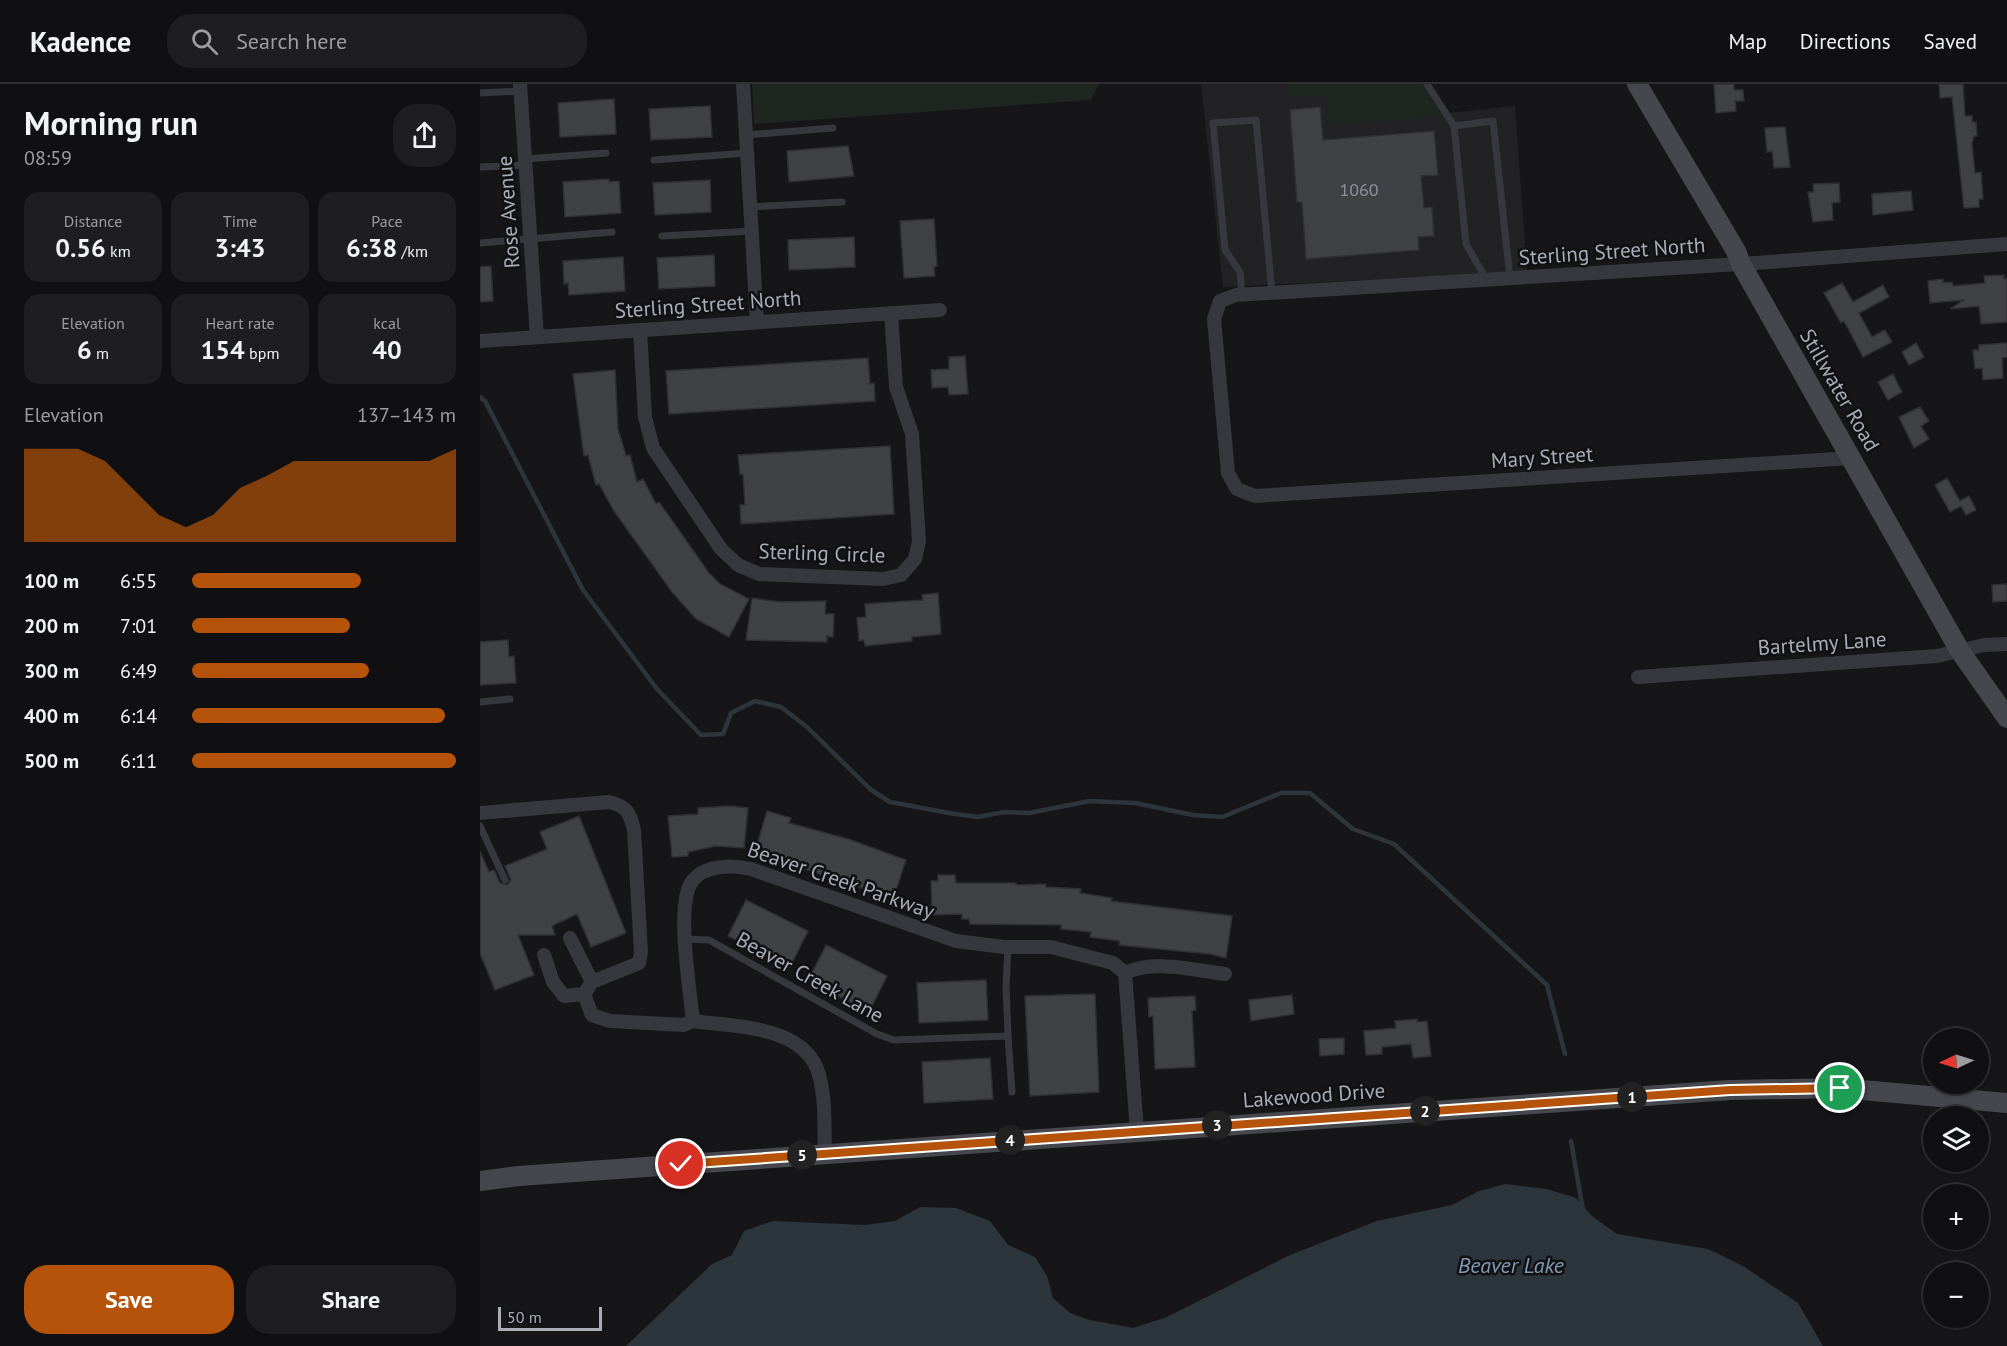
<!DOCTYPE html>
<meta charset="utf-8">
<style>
:root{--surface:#101012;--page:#1e1e20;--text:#f1f3f6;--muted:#9c9d9f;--line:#303032;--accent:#b45309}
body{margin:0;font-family:"PT Sans",sans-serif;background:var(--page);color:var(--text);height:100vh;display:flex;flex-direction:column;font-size:22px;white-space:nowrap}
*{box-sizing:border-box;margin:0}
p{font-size:20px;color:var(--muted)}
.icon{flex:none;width:33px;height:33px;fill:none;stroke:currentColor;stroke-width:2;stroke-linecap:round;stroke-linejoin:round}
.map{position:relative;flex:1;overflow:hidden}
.side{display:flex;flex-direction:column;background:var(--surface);width:480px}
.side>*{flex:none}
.needle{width:39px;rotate:266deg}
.buttons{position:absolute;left:1443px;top:944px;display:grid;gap:12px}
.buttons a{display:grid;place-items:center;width:66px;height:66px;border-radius:50%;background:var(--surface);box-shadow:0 2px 4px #0004,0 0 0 2px var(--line);font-size:30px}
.scale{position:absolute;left:18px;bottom:15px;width:104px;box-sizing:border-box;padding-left:6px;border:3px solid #a8adb8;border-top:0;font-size:16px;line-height:21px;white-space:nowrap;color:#a8adb8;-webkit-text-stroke:4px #111113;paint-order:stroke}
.pin{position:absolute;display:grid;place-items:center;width:51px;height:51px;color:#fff;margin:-26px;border:3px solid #fff;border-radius:50%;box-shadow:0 2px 6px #0007}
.km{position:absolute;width:30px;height:30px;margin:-15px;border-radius:50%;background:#222;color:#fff;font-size:16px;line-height:30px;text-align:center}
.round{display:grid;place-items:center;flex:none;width:63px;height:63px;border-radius:24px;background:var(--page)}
.headline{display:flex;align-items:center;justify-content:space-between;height:102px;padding:0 24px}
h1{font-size:33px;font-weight:800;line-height:45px}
.stats{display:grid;grid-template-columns:repeat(3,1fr);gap:9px;height:102px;padding:6px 24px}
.stats div{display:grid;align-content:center;border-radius:15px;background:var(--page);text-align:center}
.stats b{font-size:26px;font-weight:800}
.stats small{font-size:16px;font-weight:400}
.stats p{font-size:16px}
.chart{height:168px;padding:12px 24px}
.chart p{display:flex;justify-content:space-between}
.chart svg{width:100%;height:108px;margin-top:6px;fill:var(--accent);opacity:.7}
.cta{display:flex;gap:12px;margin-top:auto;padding:12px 24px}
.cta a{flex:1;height:69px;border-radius:24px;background:var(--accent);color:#fff;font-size:24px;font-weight:800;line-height:69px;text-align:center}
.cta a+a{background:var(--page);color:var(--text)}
ul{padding:0 24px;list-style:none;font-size:20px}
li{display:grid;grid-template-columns:96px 72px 1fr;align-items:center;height:45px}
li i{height:15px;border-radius:8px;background:var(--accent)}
header{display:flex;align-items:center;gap:36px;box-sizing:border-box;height:84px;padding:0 30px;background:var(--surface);border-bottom:2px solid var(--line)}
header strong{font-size:28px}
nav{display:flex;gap:33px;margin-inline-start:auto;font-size:21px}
.search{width:420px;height:54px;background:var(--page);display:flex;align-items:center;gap:15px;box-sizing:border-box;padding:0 21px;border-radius:24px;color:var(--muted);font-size:22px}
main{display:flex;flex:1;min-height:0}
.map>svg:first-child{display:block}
.built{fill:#222225}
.green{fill:#1e261f}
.water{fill:#2c353c}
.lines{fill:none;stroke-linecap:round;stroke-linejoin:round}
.stream{stroke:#2c353c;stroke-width:4.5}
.building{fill:#404145;stroke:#303034;stroke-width:1.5}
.lane{stroke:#37383d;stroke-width:7}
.street{stroke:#37383d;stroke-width:14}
.secondary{stroke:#45474d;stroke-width:20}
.route-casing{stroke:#fff;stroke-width:12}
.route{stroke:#b45309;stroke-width:8}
.labels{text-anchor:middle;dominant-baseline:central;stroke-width:5;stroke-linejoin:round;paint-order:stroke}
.number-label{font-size:18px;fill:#8e929b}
.street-label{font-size:21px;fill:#a8adb8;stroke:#111113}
.water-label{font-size:22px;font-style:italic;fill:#7f9bb3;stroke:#111113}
</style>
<header>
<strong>Kadence</strong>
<div class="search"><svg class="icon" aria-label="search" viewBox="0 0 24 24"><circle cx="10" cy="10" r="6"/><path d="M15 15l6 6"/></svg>Search here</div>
<nav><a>Map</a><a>Directions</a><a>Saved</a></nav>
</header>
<main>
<section class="side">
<div class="headline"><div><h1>Morning run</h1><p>08:59</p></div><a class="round"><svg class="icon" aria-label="share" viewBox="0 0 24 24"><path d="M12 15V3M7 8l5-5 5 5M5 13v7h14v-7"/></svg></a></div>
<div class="stats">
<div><p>Distance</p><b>0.56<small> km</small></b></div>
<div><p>Time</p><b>3:43</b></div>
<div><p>Pace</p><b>6:38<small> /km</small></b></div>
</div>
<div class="stats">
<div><p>Elevation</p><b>6<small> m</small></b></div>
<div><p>Heart rate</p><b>154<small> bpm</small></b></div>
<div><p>kcal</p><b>40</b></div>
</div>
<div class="chart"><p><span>Elevation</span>137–143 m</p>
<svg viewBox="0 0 160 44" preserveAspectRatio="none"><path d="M0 44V6L10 6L20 6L30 11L40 22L50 33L60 38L70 33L80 22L90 17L100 11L110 11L120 11L130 11L140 11L150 11L160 6V44z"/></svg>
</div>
<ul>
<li><b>100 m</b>6:55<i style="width:64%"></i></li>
<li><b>200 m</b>7:01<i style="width:60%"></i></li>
<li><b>300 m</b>6:49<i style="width:67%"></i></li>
<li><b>400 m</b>6:14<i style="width:96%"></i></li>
<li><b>500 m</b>6:11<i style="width:100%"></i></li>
</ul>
<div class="cta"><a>Save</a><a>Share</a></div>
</section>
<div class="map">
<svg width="1527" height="1262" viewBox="0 0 1527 1262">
<rect width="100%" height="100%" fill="#161618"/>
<path class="built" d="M721,0H937L958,30L1035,22L1047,188L743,203Z"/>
<path class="green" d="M272,0H619L611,16L274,40Z
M806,0H948L972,32L849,42L846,11L807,14Z"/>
<path class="water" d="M1025,1100L1067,1105L1096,1114L1112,1132L1137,1150L1228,1165L1263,1182L1318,1219L1343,1262H146L232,1180L252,1171L264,1147L293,1137L385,1141L415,1137L440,1123L476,1124L510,1137L528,1161L555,1173L567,1192L573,1214L590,1229L610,1236L653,1244L687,1233L810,1171L897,1137L972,1121L999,1107Z"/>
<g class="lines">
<path class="stream" d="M0,313L5,317L103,506L177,605L221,651L243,650L251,629L275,617L301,623L327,643L390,705L410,718L469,729L498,733L524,728L549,729L610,717L655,719L713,731L742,733L801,709H830L873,745L914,760L1067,901L1085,970
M1091,1057L1103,1126"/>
</g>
<path class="building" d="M1234,0H1254V6H1263L1264,17H1255L1256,27L1236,29Z
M1459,0H1483L1485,32H1492V38H1496L1497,52H1494L1492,59L1495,89L1501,88L1503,115H1499V123L1484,124L1472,13L1460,14Z
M134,15L136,50L80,53L78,19Z
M230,22L232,53L171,56L169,25Z
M840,23L843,56L954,47L958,91L941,92L944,124L952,123L954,152L938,153L939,166L826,175L822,118H817L810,26Z
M1305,43L1310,83L1294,84L1292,67L1287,68L1285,44Z
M368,62L374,92L309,98L307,67Z
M129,95V98L139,97L141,129L85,133L83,98Z
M230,96L231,128L175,131L173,99Z
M1359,99L1360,118L1352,119L1353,136L1333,138L1328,108H1334L1333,100Z
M1431,107L1433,126L1393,131L1392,110Z
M454,135L457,182L454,183L455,192L424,194L420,137Z
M374,153L375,183L309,186L308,156Z
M234,171L235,202L179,205L177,174Z
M143,173L145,207L89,211L88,199L84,200L83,177Z
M11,182L13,217L0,218V183Z
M1524,191V195L1527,194V238L1501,240L1499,222L1470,225L1484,216L1450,219L1448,197L1463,195V199L1472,198L1473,202L1505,199L1504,192Z
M1362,199L1373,218L1403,201L1409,213L1379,229L1392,253L1405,246L1412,258L1383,273L1364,237L1361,239L1344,209Z
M1436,259L1444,273L1429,281L1422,268Z
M1527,259V273L1522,274L1523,294L1503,296L1502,284L1495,285L1493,266H1499V261Z
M485,272L488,310L469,311L468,303L452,304L451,286L469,285V273Z
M388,274L390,300L394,299L395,317L189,330L186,287Z
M135,286L138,345L146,372L150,371L157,398L163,395L176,420L179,418L229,489L240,500L269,515L249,553L216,535L192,508L134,427L119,400L116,401L108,371L104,372L93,290Z
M1413,290L1422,308L1408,316L1398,298Z
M1440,323L1449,337L1441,342L1449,355L1434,364L1419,333Z
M410,362L414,430L261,440L260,421H265L263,390H260L258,371Z
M1467,394L1480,417L1489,412L1496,426L1486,431L1481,422L1470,428L1455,401Z
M1527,500V517L1513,518L1512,501Z
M458,509L461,550L432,553V557L385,562L384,556L379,557L377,534L386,533L385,520L443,516L442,511Z
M272,514L300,518L346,517L345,530H354L353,553L347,552V558L266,556Z
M28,556L29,573L34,572L36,599L0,601V558Z
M250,722L268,724L264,764L236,762L208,768V772L192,773L188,732L218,730V724Z
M287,727L311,734L309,739L368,755L426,776L414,812L406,809L405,812L275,768Z
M99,732L146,849L111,863L97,830L72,842L75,851H38L54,891L15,906L0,869V767L9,788L14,786L20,799L27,801L31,796L25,782L67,765L60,748Z
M458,791H475L476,799H536V801L566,800V803L601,805L600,809L632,814L631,817L752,832L746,874L730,870L639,861L640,857L610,853L611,848L581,845V841L490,840L489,835H482V830L452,831L451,797H458Z
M266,816L328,847L310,883L248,852Z
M346,861L407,892L389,928L328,897Z
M506,896L508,936L439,939L437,899Z
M615,910L619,1008L550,1012L545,912Z
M812,911L814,930L771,937L769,916Z
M715,912L716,926L712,927L715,983L675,985L673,932L669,933L668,914Z
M937,935V938L947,937L951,972L933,974L931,960L902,963V970L886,971L884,947L916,944L915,937Z
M864,954V970L840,972L839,955Z
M510,974L513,1015L444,1019L442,978Z"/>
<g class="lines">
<path class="lane" d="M947,0L974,42
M0,9L41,7
M266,51L353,44
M45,75L126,69
M174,76L267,69
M0,83L45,81
M270,123L362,118
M182,152L272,147
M0,159L132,148
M1006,195L986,160L974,42L1013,37L1030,194
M762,211L760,188L745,166L733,39L776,36L792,209
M0,618L30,615
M0,742L25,796
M206,855L229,856L397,950L414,956L528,952L526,902L528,863
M528,952L532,1008"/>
<path class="street" d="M40,0L57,253
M263,0L277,238
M160,246L165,333L173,364L241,465L258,481L279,490L403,495L421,491L429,482L435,475L439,457L432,350L416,303L411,229
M0,257L460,226
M1371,374L775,412L757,405L748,389L734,235L740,217L756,211L1276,179L1527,160
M1158,593L1457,572L1504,561L1527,560
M0,729L129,718C147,722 150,729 154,746L161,869L159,879L112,898L104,910L112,931L130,937L203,941L213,937
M90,854L112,898
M64,871L73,898L84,912L104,910
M645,889C675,875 713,886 745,890
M345,1069C344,1043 346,1016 339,991C326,941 254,943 213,937C210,906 196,823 211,799C223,780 252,781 271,785L476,857L524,863H571L633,879L645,889L657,1047"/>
<path class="secondary" d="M1157,0L1256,167L1261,180L1480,567L1527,634
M0,1097L39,1092L1250,1006L1360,1004L1527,1019"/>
</g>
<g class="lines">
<g class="route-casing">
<path id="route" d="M201,1080L1250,1006L1360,1004"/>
</g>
<use href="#route" class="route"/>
</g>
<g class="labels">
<g class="number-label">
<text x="879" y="105">1060</text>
</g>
<g class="street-label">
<text transform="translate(28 128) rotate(-94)">Rose Avenue</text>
<text transform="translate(1132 167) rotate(-4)">Sterling Street North</text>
<text transform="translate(228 220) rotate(-4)">Sterling Street North</text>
<text transform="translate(1360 306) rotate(60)">Stillwater Road</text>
<text transform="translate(1062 373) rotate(-4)">Mary Street</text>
<text transform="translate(342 469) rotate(2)">Sterling Circle</text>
<text transform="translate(1342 559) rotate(-4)">Bartelmy Lane</text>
<text transform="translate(361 796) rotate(19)">Beaver Creek Parkway</text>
<text transform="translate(330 893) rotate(29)">Beaver Creek Lane</text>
<text transform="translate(834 1011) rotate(-4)">Lakewood Drive</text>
</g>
<g class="water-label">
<text x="1031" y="1181">Beaver Lake</text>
</g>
</g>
</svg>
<div class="buttons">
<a><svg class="needle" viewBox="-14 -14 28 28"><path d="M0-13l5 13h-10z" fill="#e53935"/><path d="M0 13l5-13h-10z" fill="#9c9d9f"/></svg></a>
<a><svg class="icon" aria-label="layers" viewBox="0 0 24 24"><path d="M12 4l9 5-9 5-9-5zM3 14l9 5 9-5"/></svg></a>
<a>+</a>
<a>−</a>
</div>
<div class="scale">50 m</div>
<div class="pin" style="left:1360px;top:1004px;background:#1e9e55"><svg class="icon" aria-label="arrive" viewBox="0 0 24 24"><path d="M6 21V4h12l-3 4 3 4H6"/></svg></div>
<div class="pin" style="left:201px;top:1080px;background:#d93025"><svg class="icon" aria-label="check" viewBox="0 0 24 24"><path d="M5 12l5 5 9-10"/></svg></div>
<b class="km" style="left:1152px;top:1013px">1</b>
<b class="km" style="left:945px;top:1027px">2</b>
<b class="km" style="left:737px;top:1041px">3</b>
<b class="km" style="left:530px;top:1056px">4</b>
<b class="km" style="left:322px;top:1071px">5</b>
</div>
</main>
